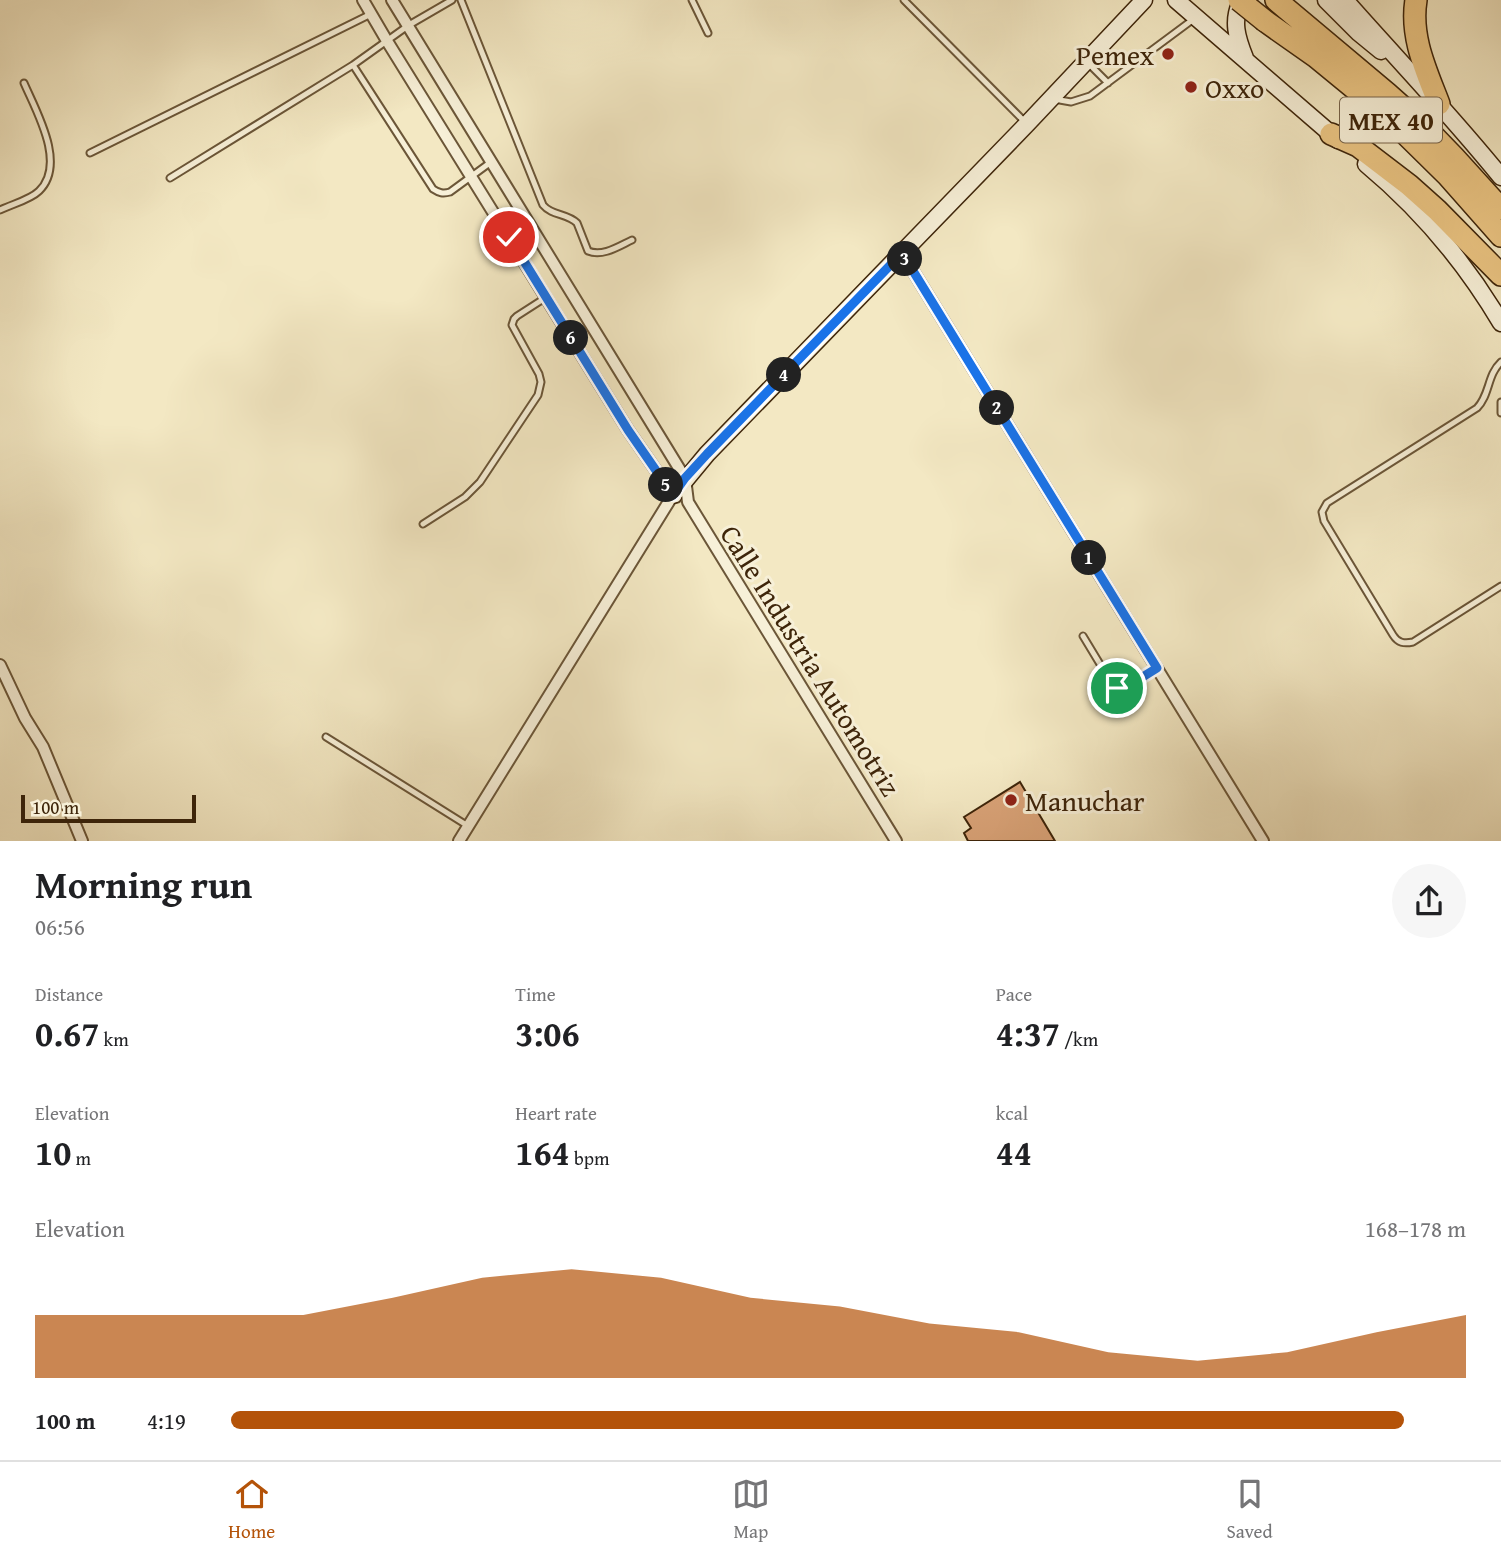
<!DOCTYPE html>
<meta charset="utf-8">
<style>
:root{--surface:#fff;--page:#f6f6f6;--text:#202124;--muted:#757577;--line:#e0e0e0;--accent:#b45309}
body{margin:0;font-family:"Gentium Book Plus",serif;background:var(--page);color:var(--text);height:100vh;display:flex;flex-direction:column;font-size:26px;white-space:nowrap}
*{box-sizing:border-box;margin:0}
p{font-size:23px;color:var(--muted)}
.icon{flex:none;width:38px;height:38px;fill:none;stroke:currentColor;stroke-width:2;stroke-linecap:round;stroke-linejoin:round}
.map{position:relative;height:841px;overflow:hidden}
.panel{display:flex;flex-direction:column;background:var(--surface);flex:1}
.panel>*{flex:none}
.scale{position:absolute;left:21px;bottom:18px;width:175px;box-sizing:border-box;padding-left:7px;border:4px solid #3e250a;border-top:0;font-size:19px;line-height:24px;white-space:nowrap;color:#3e250a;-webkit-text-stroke:5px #f7f0d8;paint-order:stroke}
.pin{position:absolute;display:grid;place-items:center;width:60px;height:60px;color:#fff;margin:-30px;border:4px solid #fff;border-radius:50%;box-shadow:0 2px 7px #0007}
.km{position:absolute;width:35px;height:35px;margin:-18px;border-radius:50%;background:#222;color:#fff;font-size:19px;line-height:35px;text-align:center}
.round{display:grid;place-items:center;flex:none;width:74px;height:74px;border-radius:37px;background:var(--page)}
.head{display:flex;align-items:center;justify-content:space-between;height:119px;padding:0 35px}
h1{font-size:38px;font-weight:700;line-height:52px}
.metrics{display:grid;grid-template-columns:repeat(3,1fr);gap:10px;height:119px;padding:7px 35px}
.metrics div{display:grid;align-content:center}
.metrics b{font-size:35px;font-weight:700}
.metrics small{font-size:19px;font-weight:400}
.metrics p{font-size:19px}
.chart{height:196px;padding:14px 35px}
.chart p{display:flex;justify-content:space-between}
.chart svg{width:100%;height:126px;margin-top:7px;fill:var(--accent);opacity:.7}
ul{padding:0 35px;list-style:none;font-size:23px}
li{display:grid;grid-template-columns:112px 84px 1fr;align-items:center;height:52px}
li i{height:18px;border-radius:9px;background:var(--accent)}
.tab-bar{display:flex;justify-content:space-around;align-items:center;height:98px;border-top:2px solid var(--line);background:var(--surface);font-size:19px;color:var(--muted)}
.tab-bar a{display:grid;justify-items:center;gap:4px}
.tab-bar .selected{color:var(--accent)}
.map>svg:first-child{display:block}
.building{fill:#d8a277;stroke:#3e250a;stroke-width:2}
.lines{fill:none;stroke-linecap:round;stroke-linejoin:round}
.lane-casing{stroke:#6b5638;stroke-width:9}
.street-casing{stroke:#6b5638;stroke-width:14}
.secondary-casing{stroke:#3e250a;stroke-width:19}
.highway-casing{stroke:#3e250a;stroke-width:24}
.lane{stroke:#f7f0d8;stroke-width:5}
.street{stroke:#f7f0d8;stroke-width:10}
.secondary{stroke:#f7f0d8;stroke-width:16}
.highway{stroke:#eac482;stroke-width:21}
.highway-bridge-casing{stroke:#3e250a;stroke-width:24;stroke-linecap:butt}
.highway-bridge{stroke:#eac482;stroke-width:21}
.route-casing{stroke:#fff;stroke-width:14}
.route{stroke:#1a73e8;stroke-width:9}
.poi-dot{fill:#8f2418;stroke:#f7f0d8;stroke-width:2.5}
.labels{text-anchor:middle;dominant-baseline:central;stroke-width:6;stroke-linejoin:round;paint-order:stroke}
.shield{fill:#f7f0d8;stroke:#766248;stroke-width:2}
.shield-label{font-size:26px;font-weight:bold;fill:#3e250a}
.poi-label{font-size:28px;fill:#3e250a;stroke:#f7f0d8;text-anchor:start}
.street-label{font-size:28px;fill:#3e250a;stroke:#f7f0d8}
</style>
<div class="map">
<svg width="1501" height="841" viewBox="0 0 1501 841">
<rect width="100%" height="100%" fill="#f3e8c3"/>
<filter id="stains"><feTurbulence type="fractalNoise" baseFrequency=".00286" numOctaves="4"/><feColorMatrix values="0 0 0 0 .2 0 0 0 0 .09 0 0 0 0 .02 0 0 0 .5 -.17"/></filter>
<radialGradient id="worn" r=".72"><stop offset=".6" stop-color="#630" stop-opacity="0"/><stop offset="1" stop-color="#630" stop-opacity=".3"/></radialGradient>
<path class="building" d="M1020,782L1055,841H968L964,833L971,828L964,817Z"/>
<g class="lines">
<g class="lane-casing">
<path id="lane" d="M461,0L543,205C552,216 567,213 577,223L588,251C603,257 619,246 632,240
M692,0L708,33
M904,0L1025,122
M1088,63L1108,83
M353,65L433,189C439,193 443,194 450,192L491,162
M1054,99L1071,102L1090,96L1195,18
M90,153L371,14
M170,178L353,65L409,25L452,0
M0,210C12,204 30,200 39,191C67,164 36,111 24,83
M1501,362C1487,375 1490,395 1477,408L1327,503L1322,512L1324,521L1393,635C1398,643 1404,644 1413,642L1501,586
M1501,402V413
M423,524L465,497L480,482L538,395L541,382L539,374L512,325L514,319L517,316L545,298
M1083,636L1112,684L1117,688H1125L1157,668
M326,737L468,826"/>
</g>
<g class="street-casing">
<path id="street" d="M363,0L387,41L628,430L673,495L676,497
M392,0L685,478L688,502L896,841
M902,253L1263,841
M0,665L25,718L43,747L82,841
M459,841L673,495"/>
</g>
<g class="secondary-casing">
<path id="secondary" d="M1176,0L1338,140
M1242,0C1231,20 1237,38 1245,58
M1326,0L1359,33L1381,51
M1345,0C1397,59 1452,116 1501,177
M1366,164C1420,209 1465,262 1501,323
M673,495L707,454L1027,124L1144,0"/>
</g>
<g class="highway-casing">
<path id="highway" d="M1276,0L1388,94L1425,127L1454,157L1501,209
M1416,0C1410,37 1426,70 1439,104
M1265,21L1316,57L1383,112L1448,176L1501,236
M1331,134L1358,146L1409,185L1437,210L1501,275"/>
</g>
<use href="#lane" class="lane"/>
<use href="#street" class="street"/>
<use href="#secondary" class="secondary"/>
<use href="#highway" class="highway"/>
<g class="highway-bridge-casing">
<path id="highway-bridge" d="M1239,0L1265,21"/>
</g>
<use href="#highway-bridge" class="highway-bridge"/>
</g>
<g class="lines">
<g class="route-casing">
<path id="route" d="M509,237L628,430L673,495L685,478L707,454L902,253L1157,668L1125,688H1117"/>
</g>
<use href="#route" class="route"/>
</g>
<g class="poi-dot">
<circle cx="1168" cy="54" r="7"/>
<circle cx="1191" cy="87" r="7"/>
<circle cx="1011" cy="800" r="7"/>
</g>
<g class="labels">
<rect class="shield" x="1340" y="97.5" width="102" height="45" rx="5"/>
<g class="shield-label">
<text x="1391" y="120">MEX 40</text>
</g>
<g class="poi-label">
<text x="1154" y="54" text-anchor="end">Pemex</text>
<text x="1205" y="87">Oxxo</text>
<text x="1025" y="800">Manuchar</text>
</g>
<g class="street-label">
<text transform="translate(811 660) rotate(58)">Calle Industria Automotriz</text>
</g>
</g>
<rect width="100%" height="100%" filter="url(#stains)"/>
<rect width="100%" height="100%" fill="url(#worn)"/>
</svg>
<div class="scale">100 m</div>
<div class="pin" style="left:1117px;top:688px;background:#1e9e55"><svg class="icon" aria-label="arrive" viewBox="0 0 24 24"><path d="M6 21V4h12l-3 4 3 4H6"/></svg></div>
<div class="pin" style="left:509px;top:237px;background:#d93025"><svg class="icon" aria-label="check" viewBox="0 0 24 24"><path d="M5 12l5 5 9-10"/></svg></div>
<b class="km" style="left:1089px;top:558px">1</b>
<b class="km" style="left:997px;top:408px">2</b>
<b class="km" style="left:905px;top:259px">3</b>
<b class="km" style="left:784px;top:375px">4</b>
<b class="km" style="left:666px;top:485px">5</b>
<b class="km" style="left:571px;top:338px">6</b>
</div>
<section class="panel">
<div class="head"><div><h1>Morning run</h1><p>06:56</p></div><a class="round"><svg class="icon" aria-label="share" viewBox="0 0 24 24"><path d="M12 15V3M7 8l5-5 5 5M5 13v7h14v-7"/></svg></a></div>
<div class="metrics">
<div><p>Distance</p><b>0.67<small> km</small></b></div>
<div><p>Time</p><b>3:06</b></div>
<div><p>Pace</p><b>4:37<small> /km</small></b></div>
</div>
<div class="metrics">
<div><p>Elevation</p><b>10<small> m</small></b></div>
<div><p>Heart rate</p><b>164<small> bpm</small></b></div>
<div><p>kcal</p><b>44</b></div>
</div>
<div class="chart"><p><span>Elevation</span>168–178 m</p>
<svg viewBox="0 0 160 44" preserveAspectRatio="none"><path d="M0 44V22L10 22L20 22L30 22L40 16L50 9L60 6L70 9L80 16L90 19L100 25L110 28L120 35L130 38L140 35L150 28L160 22V44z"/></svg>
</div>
<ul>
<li><b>100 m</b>4:19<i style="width:95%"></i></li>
</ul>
</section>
<nav class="tab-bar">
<a class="selected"><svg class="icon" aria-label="home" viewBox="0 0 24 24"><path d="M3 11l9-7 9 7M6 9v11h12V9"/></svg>Home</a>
<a><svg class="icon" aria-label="map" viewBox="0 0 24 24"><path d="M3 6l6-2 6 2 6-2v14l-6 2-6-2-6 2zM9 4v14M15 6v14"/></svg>Map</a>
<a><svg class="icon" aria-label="saved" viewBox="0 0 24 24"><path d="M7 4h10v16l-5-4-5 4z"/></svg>Saved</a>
</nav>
